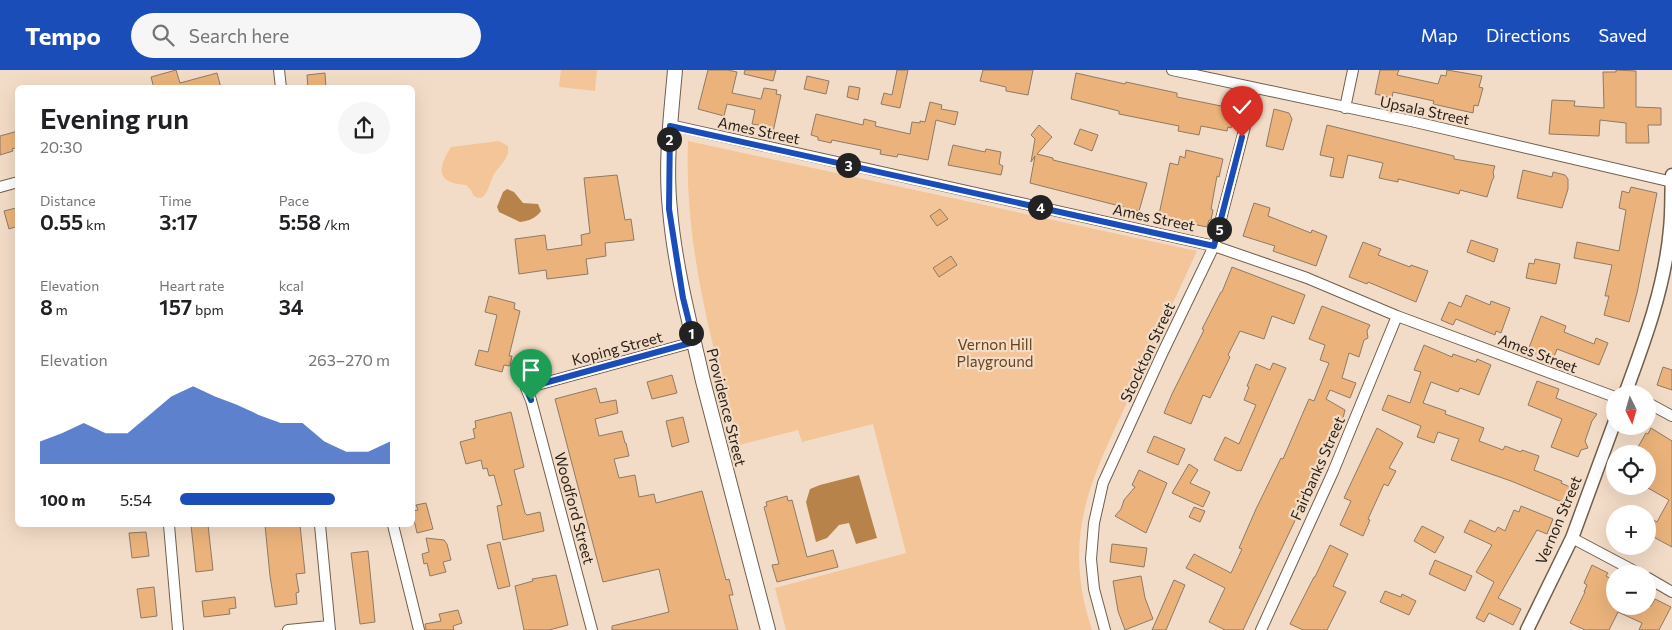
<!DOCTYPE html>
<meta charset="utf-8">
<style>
:root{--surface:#fff;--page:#f6f6f6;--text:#202124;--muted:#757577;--accent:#1b4db9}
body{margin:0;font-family:Commissioner,sans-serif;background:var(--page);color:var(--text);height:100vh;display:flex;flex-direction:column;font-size:19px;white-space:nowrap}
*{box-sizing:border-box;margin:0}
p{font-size:16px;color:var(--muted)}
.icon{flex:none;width:28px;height:28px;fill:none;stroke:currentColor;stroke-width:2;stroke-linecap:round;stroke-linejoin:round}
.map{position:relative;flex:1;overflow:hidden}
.sheet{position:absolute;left:15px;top:15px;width:400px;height:442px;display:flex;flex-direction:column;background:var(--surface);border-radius:8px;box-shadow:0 5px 20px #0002}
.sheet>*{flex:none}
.needle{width:32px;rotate:175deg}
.tools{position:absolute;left:1606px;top:315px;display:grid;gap:10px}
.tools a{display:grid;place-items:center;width:50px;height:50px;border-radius:50%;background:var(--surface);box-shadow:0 5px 20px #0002;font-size:25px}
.pin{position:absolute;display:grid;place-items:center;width:42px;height:42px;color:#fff;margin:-51px -21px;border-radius:50% 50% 50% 0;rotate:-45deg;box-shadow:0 0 5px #0007}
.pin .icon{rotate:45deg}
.km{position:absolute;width:25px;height:25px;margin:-12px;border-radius:50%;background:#222;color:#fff;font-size:14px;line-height:25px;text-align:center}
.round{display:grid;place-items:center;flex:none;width:52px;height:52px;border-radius:26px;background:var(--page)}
.headline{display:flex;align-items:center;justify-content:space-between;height:85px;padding:0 25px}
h1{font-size:28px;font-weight:600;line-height:38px}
.metrics{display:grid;grid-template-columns:repeat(3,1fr);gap:8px;height:85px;padding:5px 25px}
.metrics div{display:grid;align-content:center}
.metrics b{font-size:21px;font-weight:600}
.metrics small{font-size:14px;font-weight:400}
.metrics p{font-size:14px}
.chart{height:140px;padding:10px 25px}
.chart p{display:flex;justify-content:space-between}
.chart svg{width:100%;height:90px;margin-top:5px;fill:var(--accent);opacity:.7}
ul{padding:0 25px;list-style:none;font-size:16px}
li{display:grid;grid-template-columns:80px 60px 1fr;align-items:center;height:38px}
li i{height:12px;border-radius:6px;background:var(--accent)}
header{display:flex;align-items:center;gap:30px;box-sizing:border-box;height:70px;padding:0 25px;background:var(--accent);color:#fff}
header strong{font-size:24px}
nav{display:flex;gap:28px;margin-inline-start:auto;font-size:18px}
.search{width:350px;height:45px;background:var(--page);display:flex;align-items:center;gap:12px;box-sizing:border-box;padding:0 18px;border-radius:28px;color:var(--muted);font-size:19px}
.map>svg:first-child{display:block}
.green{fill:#f3c599}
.water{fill:#b8824b}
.building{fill:#ebb37b;stroke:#8e7a66}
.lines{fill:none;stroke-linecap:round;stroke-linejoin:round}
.minor-casing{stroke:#715e4b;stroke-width:12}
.tertiary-casing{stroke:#715e4b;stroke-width:15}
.secondary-casing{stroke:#715e4b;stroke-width:16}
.minor{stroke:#fff;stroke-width:10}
.tertiary{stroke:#fff;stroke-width:12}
.secondary{stroke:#fff;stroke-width:14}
.route-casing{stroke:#fff;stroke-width:10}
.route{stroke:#1b4db9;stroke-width:6}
.labels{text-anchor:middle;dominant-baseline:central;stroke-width:4.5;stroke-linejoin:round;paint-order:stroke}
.street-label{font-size:15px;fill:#251d15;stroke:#f3dcc7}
.park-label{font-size:15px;fill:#684218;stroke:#f3dcc7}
</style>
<header>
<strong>Tempo</strong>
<div class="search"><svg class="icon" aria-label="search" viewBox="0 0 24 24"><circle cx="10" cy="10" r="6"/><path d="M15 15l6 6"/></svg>Search here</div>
<nav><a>Map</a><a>Directions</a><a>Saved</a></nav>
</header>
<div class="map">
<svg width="1672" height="560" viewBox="0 0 1672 560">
<rect width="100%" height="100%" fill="#f3dcc7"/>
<path class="green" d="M561,0H597L595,21L559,17Z
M499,71L508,76C510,88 501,94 494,104C489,112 487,136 473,125L471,120L466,115C436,113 437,99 451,77Z
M688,71L1197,181C1176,227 1154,273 1133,320C1093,406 1060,463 1092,560H786L775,518L906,483L873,354L802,372L798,360L739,375C712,275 684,176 688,71Z"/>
<path class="water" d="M507,119L514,122L523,133L538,134L541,141C536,148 529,151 520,152L499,142L497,137L503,122Z
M859,405L877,468L856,474L849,453L839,455L827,468L816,472L806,432L810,419L820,415Z"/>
<path class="building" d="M176,0L180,13L217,3L221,18H154L151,7Z
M708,0H728L737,2L732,23L761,29L764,18L777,20L776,24L781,25L773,62L763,60L764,56L752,54L755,40L727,34L724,46L698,39Z
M745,0H776L773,11L744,4Z
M897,0H908L900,38L881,34L884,23L892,25Z
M983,0H1033L1028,25L1006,21V17L980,11Z
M1380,0H1399L1397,5L1438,14L1441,5L1446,6L1447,0L1482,6L1479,17L1483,18L1478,36L1474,35L1473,43L1433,34L1434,31L1393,22L1392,28L1375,24Z
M1616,0L1636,1V37L1661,38V55H1648L1649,73H1626V53L1600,50L1599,66L1549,64L1552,30L1575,31L1574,36L1604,38L1603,2H1616Z
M325,3L326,18H308L307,5Z
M1076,3L1125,14L1126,12L1177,23V27L1221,36L1222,33L1236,36L1231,58L1228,57L1227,61L1201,56L1199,65L1178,61L1179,56L1119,44V41L1071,29Z
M807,6L829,11L826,24L804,19Z
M849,16L860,18L858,30L847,27Z
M930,32L942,35L941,39L958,42L955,55L936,50L928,90L898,84L897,87L880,84L881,80L832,70L831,73L818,70V67L811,65L816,44L863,55L864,49L876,52L875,56L910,64L912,52L920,53V51L925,52Z
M1274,39L1289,43L1292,49L1283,80L1266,76Z
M1039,55L1052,67L1037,84L1053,88V90L1147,113L1139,141L1030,113L1035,86L1031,92L1035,69L1031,65Z
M1327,55L1454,86V89L1495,96L1493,102L1494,107L1492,111L1487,127L1460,120L1459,124L1443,120L1398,109V112L1379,108L1383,93L1348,85L1343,108L1330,106L1334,88L1320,85Z
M1080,59L1098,65L1092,81L1074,74Z
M18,61V77L12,79L13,81L0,85V66Z
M953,75L985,82L986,79L1001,82L999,94L1003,96L1001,105L948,95Z
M1186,80L1223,89L1219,107L1217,106L1211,139L1213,140L1211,150H1209L1207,157L1168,149V151L1158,149L1170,93L1178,95L1180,86L1185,88Z
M1523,100L1552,107L1553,102L1565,105L1568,109V119L1562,138L1517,128Z
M617,105L625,150L631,149L634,170L605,173L606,186L586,189L588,204L547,209L546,200L519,204L515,169L545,165L547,180L582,175L581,165L590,163L584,108Z
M1631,117L1657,123L1637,223L1629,252L1604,245L1609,226H1605L1612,195L1574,188L1577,172L1619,181L1626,140L1619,138L1622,121L1629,123Z
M1254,133L1270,138L1268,146L1311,163L1312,160L1327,166L1316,196L1273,181L1275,176L1243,166Z
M16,138L18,140V156L9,159L4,141Z
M940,139L948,149L937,156L930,146Z
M1471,170L1498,179L1494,192L1467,182Z
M1363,172L1381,179L1378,185L1410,197L1411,195L1428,201L1416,232L1368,212L1367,214L1349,207Z
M951,186L957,195L939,207L933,198Z
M1535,189L1560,194L1556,214L1526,208L1529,193L1534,194Z
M1232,197L1305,225L1294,254L1272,246L1264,269L1240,261L1228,285L1230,287L1210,328L1203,325L1191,354L1164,343L1172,324L1204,260L1202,259L1221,222H1222Z
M1466,225L1490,235L1491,231L1510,238L1501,263L1496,261L1495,265L1456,249L1453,255L1441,250L1449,232L1461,237Z
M489,226L515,233L514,239L520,241L509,286H512L510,296L504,295L502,302L475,295L479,280L488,282L497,245L485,242Z
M1322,236L1370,255L1367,261L1368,268L1364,270L1359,287L1349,283L1342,308L1356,313L1350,328L1330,320L1326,329L1345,340L1343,348L1335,362L1333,361L1317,393L1297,438L1300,440L1243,560H1225L1209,552L1225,518L1186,498L1194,484L1231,503L1242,479L1239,478L1256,439L1281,388L1283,389L1309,329L1314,331L1329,293L1320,290L1325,275L1309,269Z
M1541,246L1566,256L1564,262L1594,274L1596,268L1608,273L1599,295L1557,279L1552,292L1527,283Z
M1424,275L1452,287L1453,284L1476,292L1477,289L1491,295L1479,325L1460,318L1458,322L1431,312L1423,333L1446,341L1445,344L1484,358L1479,371L1503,380L1505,376L1521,382L1522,380L1539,386L1534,400L1562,411L1561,413L1570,417L1565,431L1563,430L1562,432L1511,411L1451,390L1459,369L1438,362L1434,373L1417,367L1421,356L1382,340L1388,325L1410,333L1421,302L1414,300Z
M1273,293L1286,298L1241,401L1239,400L1238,401L1214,390L1225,367L1239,374L1256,335L1244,330L1249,317L1247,316L1256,294L1270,300Z
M1663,297L1672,300V320L1657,315Z
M672,305L677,323L652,329L647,312Z
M1537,311L1559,319L1556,328L1597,344L1592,351L1585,371L1588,378L1581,380L1578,387L1551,377L1562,349L1528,335Z
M596,318L600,333L616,330L618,343L595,349L599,366L622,361L625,373H626L629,386L614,389L619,408L635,405L639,427L654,424L656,433L702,421L726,510L729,509L733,525H729L738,560H612V556L669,542L659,499L603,512L555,329Z
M511,342L524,397L514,400L525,443L527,445L540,442L544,461L503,470L497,436L502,435L494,405L489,406L487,398L483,399L481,390L466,394L460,372L475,368L473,359L476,358L475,351Z
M683,347L689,372L672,377L666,351Z
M1377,358L1403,373L1389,398L1396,401L1388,416L1384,414L1368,449L1370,450L1363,466L1340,455L1351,431L1344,428Z
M1651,358L1672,371V477L1648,464V447L1657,452L1669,430L1648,418V382L1638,377L1646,363L1648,364Z
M1154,366L1185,379L1178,395L1147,382Z
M1189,394L1198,400L1190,413L1210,422L1203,437L1172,423Z
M1139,400L1167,413L1146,463L1115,446L1121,439L1124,430L1135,417L1132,415Z
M787,426L788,431L792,430L807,487L833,480L838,497L777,512L772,495L779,494L764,437L767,436L766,432Z
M426,433L433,459L417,463L412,441L418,440L416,435Z
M1521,436L1553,449L1547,464L1537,460L1498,528L1521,539L1513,555L1489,543L1484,552L1476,548L1494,512L1476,502L1492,475L1464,462L1470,450L1495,462L1498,457L1505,461L1514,440L1519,442Z
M1194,437L1205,441L1200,452L1189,447Z
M191,455H208L213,500L196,502Z
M265,455H300L305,503L296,504L299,522L296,523L297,534L275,537L270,506Z
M1422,456L1444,467L1435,483L1414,471Z
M146,462L149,486L132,488L129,463Z
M426,468L444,470L447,474L451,490L443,492L446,502L430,506L427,493L424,494L422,484L429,482Z
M500,472L510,516L498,519L487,475Z
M1112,474L1147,478L1144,497L1110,492Z
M1330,475L1348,484L1333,516L1346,522L1327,560H1303L1290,554L1314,507H1315Z
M368,481L375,552L360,554L351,483Z
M1435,490L1472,506L1465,521L1429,504Z
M1592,495L1608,503L1606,506L1615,511V536H1651L1655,529L1671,537L1659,560H1639L1642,553L1618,542L1609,560H1585L1570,553L1585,522H1584L1587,515L1584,513Z
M556,505L568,555L549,560H524L515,516L533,511L532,509Z
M1141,506L1145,528L1153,549L1125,560L1118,541L1113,511Z
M1174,510L1185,515L1166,560H1152Z
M154,517L157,546L141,548L137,519Z
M1385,521L1401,527L1402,524L1416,531L1409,545L1380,532Z
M235,527L236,538L229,539L230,544L204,547L202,531Z
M458,540L462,553L453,556L454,560H426L425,554L441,551L439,544Z"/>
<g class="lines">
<g class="minor-casing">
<path id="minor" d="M279,0L281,18
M1172,0L1411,51L1672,112
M1345,38L1353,0
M670,55L1214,176L1307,208L1397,246L1615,327
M0,117L18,112
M1648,333L1672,346
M169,455L178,560
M320,455L330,560
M393,455L419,560
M1572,468L1640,504
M1648,508L1672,522
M288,560L329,556
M592,560L531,330L526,318L694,272
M1105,560L1094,519L1091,489L1094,453L1103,413L1162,284L1214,176L1255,18
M1261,560L1333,402L1397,246"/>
</g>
<g class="tertiary-casing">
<path id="tertiary" d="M1625,324C1645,270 1665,216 1670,159C1672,141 1671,123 1672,105
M1527,560L1572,468L1615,351"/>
</g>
<g class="secondary-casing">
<path id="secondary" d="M675,0C671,46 665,93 670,140C675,198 690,254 703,311C724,394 746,477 768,560"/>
</g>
<use href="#minor" class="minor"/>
<use href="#tertiary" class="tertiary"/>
<use href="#secondary" class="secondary"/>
</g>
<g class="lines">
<g class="route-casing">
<path id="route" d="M531,330L526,318L694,272L683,228L669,139L670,56L1214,176L1242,67"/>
</g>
<use href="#route" class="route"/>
</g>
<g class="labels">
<g class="street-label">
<text transform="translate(1425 40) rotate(12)">Upsala Street</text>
<text transform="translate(759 60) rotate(12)">Ames Street</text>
<text transform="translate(1154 147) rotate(12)">Ames Street</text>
<text transform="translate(617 278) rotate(-15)">Koping Street</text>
<text transform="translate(1147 282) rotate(-65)">Stockton Street</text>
<text transform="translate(1538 283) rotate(21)">Ames Street</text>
<text transform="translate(727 337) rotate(76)">Providence Street</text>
<text transform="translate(1317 398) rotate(-66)">Fairbanks Street</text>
<text transform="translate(575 438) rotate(75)">Woodford Street</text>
<text transform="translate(1558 450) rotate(-67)">Vernon Street</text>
</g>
<g class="park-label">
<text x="995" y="274">Vernon Hill<tspan x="995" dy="17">Playground</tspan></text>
</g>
</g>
</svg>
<div class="tools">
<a><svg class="needle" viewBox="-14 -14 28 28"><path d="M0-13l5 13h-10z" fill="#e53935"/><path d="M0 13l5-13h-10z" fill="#757577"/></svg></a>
<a><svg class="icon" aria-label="locate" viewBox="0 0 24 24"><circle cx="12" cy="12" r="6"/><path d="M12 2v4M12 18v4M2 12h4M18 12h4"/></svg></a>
<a>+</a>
<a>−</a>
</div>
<div class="pin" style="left:531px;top:330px;background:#1e9e55"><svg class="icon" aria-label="arrive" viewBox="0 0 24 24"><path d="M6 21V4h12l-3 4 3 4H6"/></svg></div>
<div class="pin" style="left:1242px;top:67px;background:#d93025"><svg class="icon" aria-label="check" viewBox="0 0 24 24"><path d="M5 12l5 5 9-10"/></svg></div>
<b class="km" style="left:691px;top:263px">1</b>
<b class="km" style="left:669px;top:69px">2</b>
<b class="km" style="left:848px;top:95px">3</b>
<b class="km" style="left:1040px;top:137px">4</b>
<b class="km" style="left:1219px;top:159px">5</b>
<section class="sheet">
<div class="headline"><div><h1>Evening run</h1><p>20:30</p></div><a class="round"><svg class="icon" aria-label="share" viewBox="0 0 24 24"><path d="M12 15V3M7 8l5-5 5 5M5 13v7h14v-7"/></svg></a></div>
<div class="metrics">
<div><p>Distance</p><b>0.55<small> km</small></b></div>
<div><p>Time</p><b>3:17</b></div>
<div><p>Pace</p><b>5:58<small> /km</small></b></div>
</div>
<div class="metrics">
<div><p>Elevation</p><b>8<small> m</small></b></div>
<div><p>Heart rate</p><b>157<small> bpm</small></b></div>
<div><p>kcal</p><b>34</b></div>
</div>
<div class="chart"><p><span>Elevation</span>263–270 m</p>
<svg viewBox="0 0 160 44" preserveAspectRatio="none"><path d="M0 44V33L10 29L20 24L30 29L40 29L50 20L60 11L70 6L80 11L90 15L100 20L110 24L120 24L130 33L140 38L150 38L160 33V44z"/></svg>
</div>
<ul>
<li><b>100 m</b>5:54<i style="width:74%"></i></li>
</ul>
</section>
</div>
